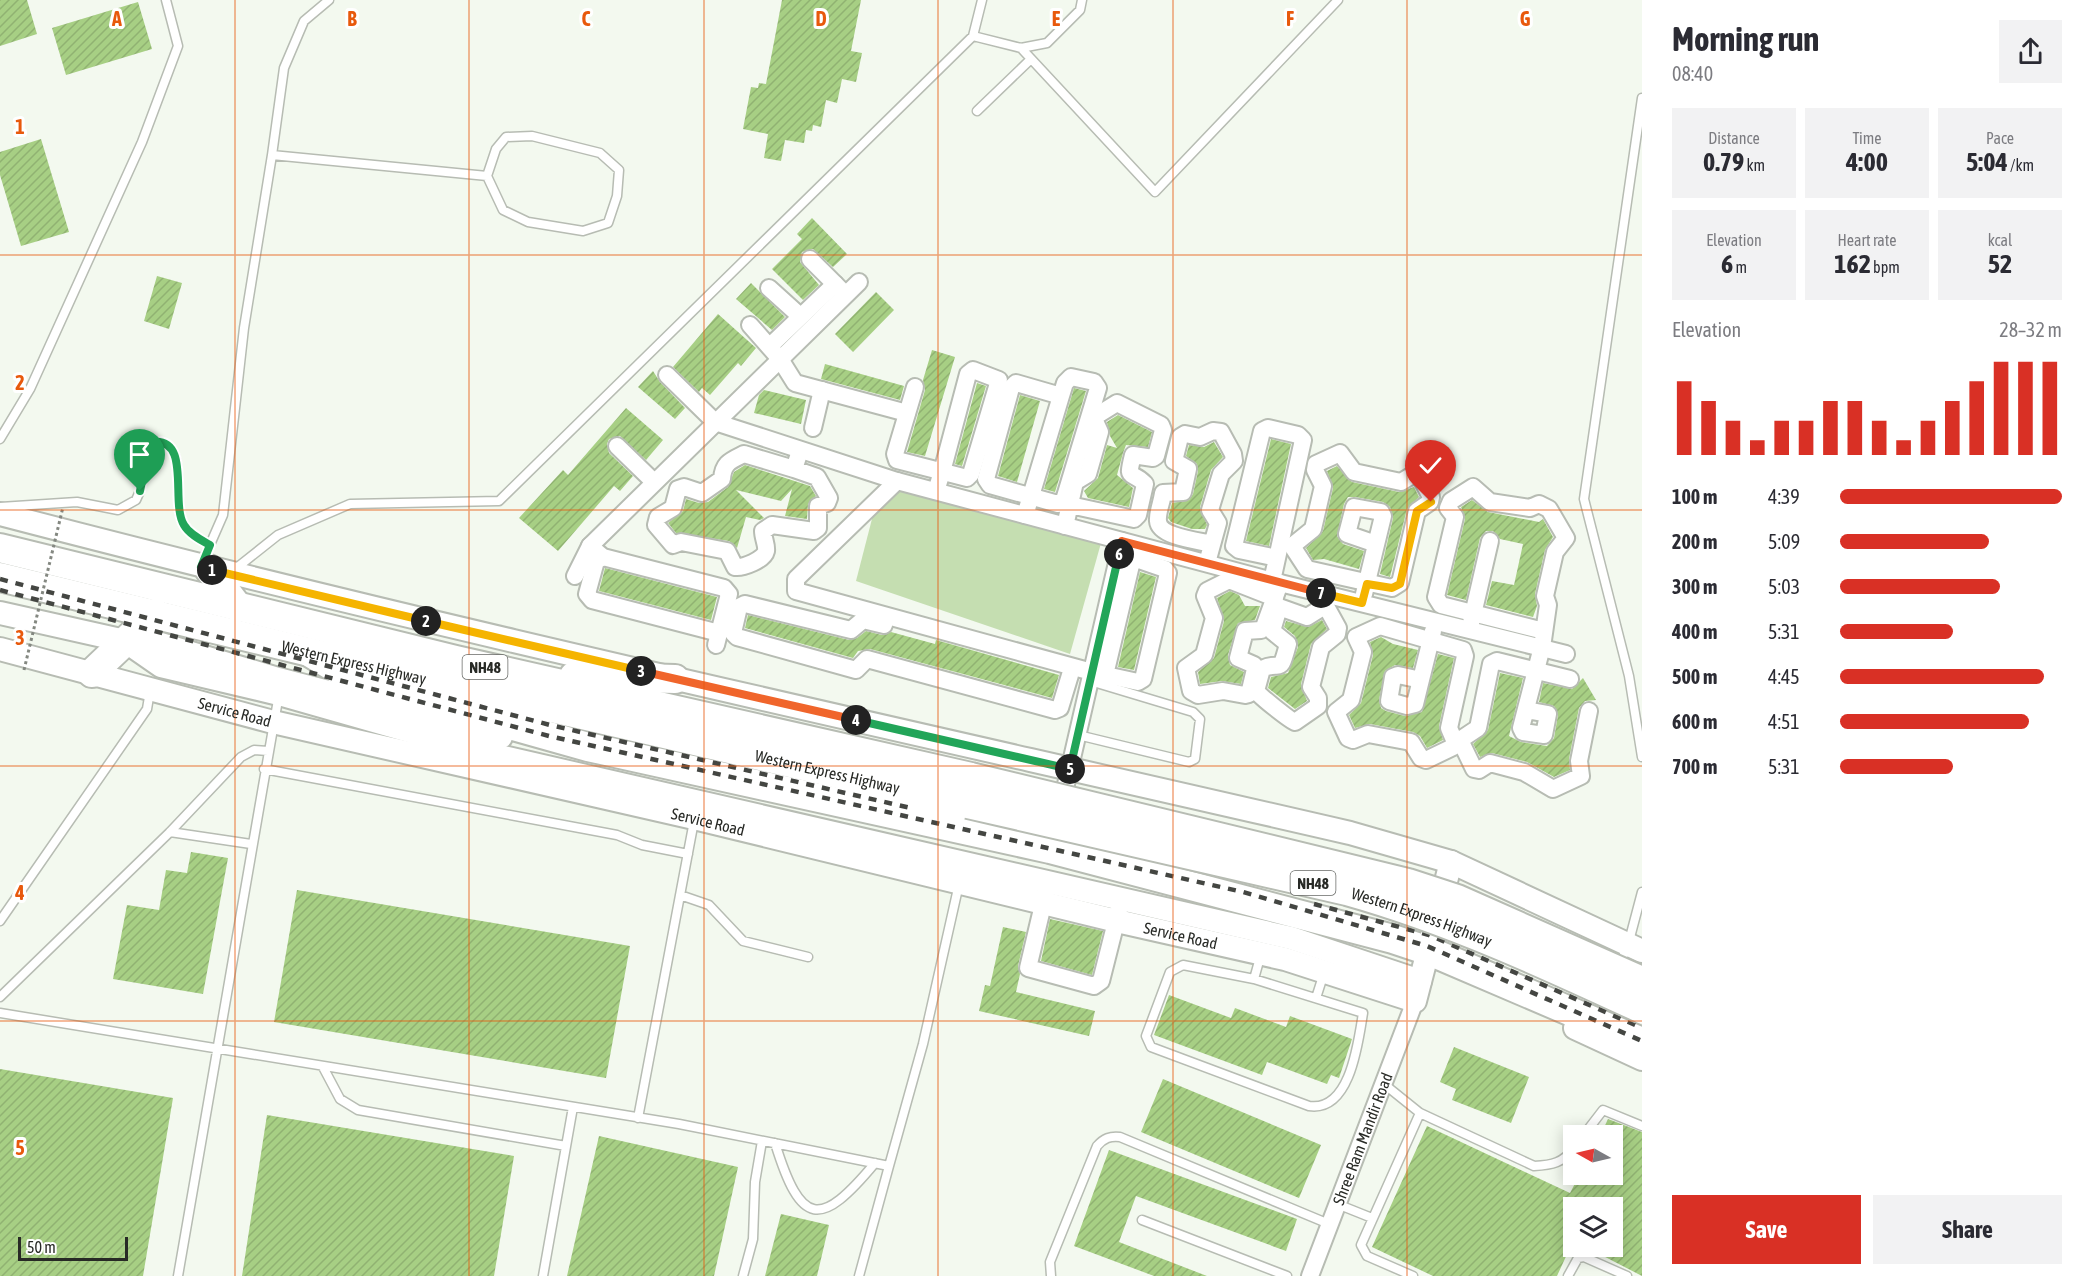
<!DOCTYPE html>
<meta charset="utf-8">
<style>
:root{--surface:#fff;--page:#f2f2f3;--text:#2b2b33;--muted:#7c7c81;--accent:#d93025}
body{margin:0;font-family:"Asap Condensed",sans-serif;background:var(--page);color:var(--text);height:100vh;display:flex;flex-direction:column;font-size:22px;white-space:nowrap}
*{box-sizing:border-box;margin:0}
p{font-size:20px;color:var(--muted)}
.icon{flex:none;width:33px;height:33px;fill:none;stroke:currentColor;stroke-width:2;stroke-linecap:round;stroke-linejoin:round}
.map{position:relative;flex:1;overflow:hidden}
.side{display:flex;flex-direction:column;background:var(--surface);width:450px}
.side>*{flex:none}
.needle{width:39px;rotate:278deg}
.controls{position:absolute;left:1563px;top:1125px;display:grid;gap:12px}
.controls a{display:grid;place-items:center;width:60px;height:60px;border-radius:0px;background:var(--surface);box-shadow:0 3px 15px #0003;font-size:30px}
.scale{position:absolute;left:18px;bottom:15px;width:110px;box-sizing:border-box;padding-left:6px;border:3px solid #282a26;border-top:0;font-size:16px;line-height:21px;white-space:nowrap;color:#282a26;-webkit-text-stroke:4px #fff;paint-order:stroke}
.pin{position:absolute;display:grid;place-items:center;width:51px;height:51px;color:#fff;margin:-62px -26px;border-radius:50% 50% 50% 0;rotate:-45deg;box-shadow:0 0 6px #0007}
.pin .icon{rotate:45deg}
.km{position:absolute;width:30px;height:30px;margin:-15px;border-radius:50%;background:#222;color:#fff;font-size:16px;line-height:30px;text-align:center}
.round{display:grid;place-items:center;flex:none;width:63px;height:63px;border-radius:0px;background:var(--page)}
.overview{display:flex;align-items:center;justify-content:space-between;height:102px;padding:0 30px}
h1{font-size:33px;font-weight:700;line-height:45px}
.metrics{display:grid;grid-template-columns:repeat(3,1fr);gap:9px;height:102px;padding:6px 30px}
.metrics div{display:grid;align-content:center;border-radius:0px;background:var(--page);text-align:center}
.metrics b{font-size:26px;font-weight:700}
.metrics small{font-size:16px;font-weight:400}
.metrics p{font-size:16px}
.chart{height:168px;padding:12px 30px}
.chart p{display:flex;justify-content:space-between}
.chart svg{width:100%;height:108px;margin-top:6px;stroke:var(--accent);stroke-width:6}
.action{display:flex;gap:12px;margin-top:auto;padding:12px 30px}
.action a{flex:1;height:69px;border-radius:0px;background:var(--accent);color:#fff;font-size:24px;font-weight:700;line-height:69px;text-align:center}
.action a+a{background:var(--page);color:var(--text)}
ul{padding:0 30px;list-style:none;font-size:20px}
li{display:grid;grid-template-columns:96px 72px 1fr;align-items:center;height:45px}
li i{height:15px;border-radius:8px;background:var(--accent)}
main{display:flex;flex:1;min-height:0}
.map>svg:first-child{display:block}
.green{fill:#c5deb1}
.building{fill:url(#building-hatch)}
.lines{fill:none;stroke-linecap:round;stroke-linejoin:round}
.lane-casing{stroke:#b7bcb3;stroke-width:11}
.street-casing{stroke:#b7bcb3;stroke-width:20}
.secondary-casing{stroke:#b7bcb3;stroke-width:26}
.highway-casing{stroke:#b7bcb3;stroke-width:32}
.lane{stroke:#fff;stroke-width:8}
.street{stroke:#fff;stroke-width:16}
.secondary{stroke:#fff;stroke-width:22}
.highway{stroke:#fff;stroke-width:28}
.rail{stroke:#444642;stroke-width:4.5;stroke-dasharray:8 8;stroke-linecap:butt}
.highway-bridge-casing{stroke:#b7bcb3;stroke-width:32;stroke-linecap:butt}
.path-bridge{stroke:#848881;stroke-width:3;stroke-dasharray:3 3;stroke-linecap:butt}
.highway-bridge{stroke:#fff;stroke-width:28}
.split-1-casing{stroke:#fff;stroke-width:12}
.split-2-casing{stroke:#fff;stroke-width:12}
.split-3-casing{stroke:#fff;stroke-width:12}
.split-4-casing{stroke:#fff;stroke-width:12}
.split-5-casing{stroke:#fff;stroke-width:12}
.split-6-casing{stroke:#fff;stroke-width:12}
.split-7-casing{stroke:#fff;stroke-width:12}
.split-8-casing{stroke:#fff;stroke-width:12}
.split-1{stroke:#22a559;stroke-width:8}
.split-2{stroke:#f5b400;stroke-width:8}
.split-3{stroke:#f5b400;stroke-width:8}
.split-4{stroke:#f0652b;stroke-width:8}
.split-5{stroke:#22a559;stroke-width:8}
.split-6{stroke:#22a559;stroke-width:8}
.split-7{stroke:#f0652b;stroke-width:8}
.split-8{stroke:#f5b400;stroke-width:8}
.grid{fill:none;stroke:#e8590c;stroke-width:1.5;stroke-opacity:0.55}
.labels{text-anchor:middle;dominant-baseline:central;stroke-width:6;stroke-linejoin:round;paint-order:stroke}
.shield{fill:#fff;stroke:#686a67;stroke-width:1.5}
.shield-label{font-size:15px;font-weight:bold;fill:#282a26}
.street-label{font-size:16px;fill:#282a26;stroke:#fff}
.grid-label{font-size:20px;text-anchor:middle;font-weight:bold;fill:#e8590c;stroke:#fff;stroke-width:6;stroke-linejoin:round;paint-order:stroke}
</style>
<main>
<div class="map">
<svg width="1642" height="1276" viewBox="0 0 1642 1276">
<defs>
<pattern id="building-hatch" width="6" height="6" patternUnits="userSpaceOnUse" patternTransform="scale(1.5)"><rect width="6" height="6" fill="#a7cf84"/><path d="M-1 1l2-2M0 6l6-6M5 7l2-2" fill="none" stroke="#90b272"/></pattern>
</defs>
<rect width="100%" height="100%" fill="#f3f9ef"/>
<path class="green" d="M899,489L1101,543L1070,654L856,581L873,515Z"/>
<path class="building" d="M0,0H27L37,34L0,46Z
M782,0H861L851,51L862,53L856,82L842,79L837,103L826,100L821,127L813,125L812,131L806,130L804,143L785,140L781,161L764,158L768,134L743,129L751,87L758,88L759,83L766,84Z
M138,2L152,49L66,75L52,28Z
M41,139L69,232L21,246L0,175V152Z
M812,218L847,254L833,267L813,249L802,252L800,262L819,285L803,300L772,269L802,239L797,234Z
M157,276L182,283L169,329L144,321Z
M751,283L785,317L772,330L736,299Z
M876,292L894,310L853,352L835,334Z
M718,314L756,348L741,366L738,363L710,395L702,388L699,392L673,367Z
M932,350L955,357L925,456L907,452L925,390L923,380Z
M825,364L904,386L900,400L821,379Z
M653,371L660,382L685,408L675,419L638,387Z
M977,383L986,386L962,466L955,464Z
M1074,388L1086,391L1055,492L1044,489Z
M764,390L806,400L801,424L754,413L759,395Z
M1020,395L1040,401L1017,482L998,476Z
M626,408L663,440L646,460L620,436L609,439L607,444L609,453L633,476L620,491L614,486L558,551L519,518L563,470L568,475Z
M1118,415L1152,432L1148,447L1126,445L1123,453L1117,475L1133,488L1129,507L1088,498L1084,491L1098,478L1107,445L1117,448L1110,436L1107,422Z
M1271,439L1291,444L1269,546L1246,541Z
M1214,442L1223,457L1211,470L1200,507L1207,525L1205,529H1192L1171,522L1168,518L1172,503L1189,500L1193,494L1198,471L1197,464L1186,456L1189,445L1204,447Z
M745,465L810,486L816,496L808,504L807,519L785,516L792,489L781,501L736,490L764,518L760,520L746,517L737,548L729,541L676,533L668,523L683,511L686,499L699,503L708,502L728,487L734,472Z
M1337,466L1352,482L1399,492L1414,487L1419,497L1407,509L1390,577L1380,574L1393,518L1390,507L1383,502L1355,497H1348L1344,504L1337,536L1343,544L1364,551L1359,569L1324,559L1313,560L1306,548L1323,531L1333,488L1327,471Z
M1472,500L1488,512L1539,522L1543,519L1553,537L1545,550L1535,594L1537,606L1533,617L1486,605L1492,581L1514,585L1523,544L1500,539L1493,531H1486L1480,538L1466,600L1447,595L1465,519L1461,507Z
M605,568L717,597L711,620L599,591Z
M1140,572L1156,577L1134,670L1118,667Z
M1230,591L1239,595L1245,606H1260L1255,620L1238,623L1228,655L1230,665L1244,672L1241,684L1222,681L1200,684L1198,672L1214,658L1224,621L1217,598Z
M748,615L849,640L857,638L866,631L882,635L891,632L935,644L936,640L1059,675L1052,698L870,649L858,651L853,658L745,628Z
M1322,620L1327,629L1311,644L1301,684L1307,701L1295,709L1268,688L1271,677L1288,673L1298,647L1295,636L1284,627L1286,621L1308,627Z
M1381,637L1393,644L1418,650L1413,668L1395,665L1385,671L1379,700L1381,708L1386,711L1405,716L1422,712L1438,654L1454,658L1439,726L1443,740L1427,748L1420,736L1413,732L1370,724L1355,728L1349,715L1361,703L1373,655L1370,642Z
M1500,673L1523,678L1509,736L1521,742L1547,746L1554,738L1558,715L1554,706L1539,702L1543,683L1572,689L1583,678L1596,700L1585,701L1579,708L1569,759L1570,770L1554,777L1527,762L1492,753L1480,757L1473,744L1488,730Z
M191,852L228,858L203,994L113,979L127,905L159,910L166,870L187,873Z
M297,890L630,946L606,1078L274,1022Z
M1050,919L1103,931L1092,975L1041,961Z
M1003,927L1026,932L1018,966L1020,974L1016,992L1095,1011L1089,1036L979,1011L985,985L990,986Z
M1169,995L1231,1018L1235,1008L1286,1027L1290,1016L1352,1039L1339,1078L1331,1075L1327,1084L1267,1062L1262,1075L1154,1035Z
M1454,1047L1529,1077L1511,1123L1452,1100L1456,1089L1440,1082Z
M0,1069L173,1098L143,1276H0Z
M1163,1079L1321,1145L1299,1198L1141,1132Z
M267,1115L514,1156L494,1276H242Z
M1608,1119L1642,1132V1276L1584,1246H1612V1208H1574V1239L1557,1276H1433L1372,1247L1427,1126L1570,1193L1580,1174H1612V1136H1600Z
M599,1136L738,1167L714,1276H567Z
M1109,1150L1297,1219L1286,1251L1136,1196L1119,1242L1207,1276H1154L1074,1246Z
M781,1214L829,1225L817,1276H765Z"/>
<g class="lines">
<g class="lane-casing">
<path id="lane" d="M973,36L1021,48L1047,43L1080,10L1082,0
M1021,48L1155,192L1338,0
M1642,98L1584,499L1629,676L1642,757
M977,111L1031,59
M272,155L284,68L304,21L329,0
M0,439L30,389L142,142L178,46L166,0
M0,507L77,502L118,510L136,500L140,491L148,452L152,443C192,436 170,503 184,525C189,534 201,540 210,545
M202,563L223,515L244,328L272,155L487,176L496,149L506,137L532,136L600,153L619,170L617,196L608,223L583,231L528,222L503,210L487,176
M234,570L278,535L350,504L499,501L973,36L982,0
M1078,735L1189,762L1195,759L1200,719L1193,712L1090,681
M264,769L617,835L642,845L688,854
M170,832L251,844
M680,895L709,905L743,941L808,957
M0,921L147,709L150,691
M1183,965L1254,979L1363,1013C1358,1044 1350,1112 1309,1106L1151,1047L1146,1036L1170,972Z
M1619,966L1628,945L1642,892
M1254,979L1261,954
M0,997L170,832L241,757L254,750L268,751
M1316,998L1324,973
M0,1013L679,1124L889,1166L859,1276
M323,1067L340,1099L358,1110L566,1146
M1384,1084L1420,1113L1534,1166C1552,1165 1563,1163 1574,1148
M638,1118L694,821
M1583,1136L1603,1110L1642,1126
M775,1143C801,1227 820,1229 875,1163
M889,1166L923,1044L959,884
M1337,1204L1372,1218
M1142,1220L1287,1276
M178,1276L279,694
M543,1276L573,1107
M743,1276L753,1239L755,1182L762,1141
M1051,1276L1050,1262L1097,1146C1104,1138 1110,1136 1120,1137L1329,1224
M1413,1276L1367,1256L1361,1245L1420,1113
M1568,1276L1578,1258L1584,1257L1627,1276"/>
</g>
<g class="street-casing">
<g id="street">
<path d="M810,259L843,292"/>
<path d="M769,288L800,316"/>
<path d="M750,325L780,359L795,383L907,413"/>
<path d="M770,346L835,284"/>
<path d="M667,375L715,422L897,481L1280,583L1566,654"/>
<path d="M915,387L895,454L897,460L967,478L971,474L999,380L973,370L968,374L942,472L936,491"/>
<path d="M813,428L822,390"/>
<path d="M617,446L654,482"/>
<path d="M1340,453L1354,472L1401,482L1414,474L1420,476L1431,497L1430,502L1417,511L1400,583L1392,588L1307,569L1292,546L1313,529L1323,486L1315,470L1316,464Z"/>
<path d="M794,469L744,454C730,461 723,463 722,479L702,493L684,487L678,489L673,508L658,517L656,525L673,545L681,542L727,551L735,567C743,568 764,560 766,551C767,545 763,538 763,531L772,525L814,531L818,528V506L827,503L829,498L817,477L794,469L800,451"/>
<path d="M897,481L796,579V591L1092,672L1138,682L1143,679L1168,573L1165,569L1136,559L1132,561L1105,675"/>
<path d="M1025,515L1031,496L1061,396L1065,383L1071,377L1094,382L1098,388L1064,500L1058,504L990,485L986,479L1011,388L1016,383L1061,396"/>
<path d="M1065,526L1075,482L1088,474L1100,432L1095,421L1096,416L1117,403L1161,425L1163,430L1156,456L1153,458L1133,455C1126,483 1131,469 1145,484L1138,515L1134,519L1070,505"/>
<path d="M590,546L603,557L724,588L729,594L716,645"/>
<path d="M603,557L596,561L587,594L592,600L719,633"/>
<path d="M1207,563L1218,523L1210,510L1221,474L1234,461L1233,454L1221,432L1213,431L1200,437L1185,434L1180,437L1174,461L1188,469L1183,492L1163,493C1162,502 1157,513 1158,521C1159,537 1200,541 1212,544"/>
<path d="M575,576L590,546L859,282"/>
<path d="M1272,581L1303,440L1298,435L1268,428L1262,431L1234,546L1239,550L1277,558"/>
<path d="M1364,594L1383,516L1381,512L1354,507L1347,534L1376,544"/>
<path d="M1275,598L1229,580L1207,591L1205,596L1214,618L1204,655L1186,668L1191,691L1198,695L1223,691L1245,695L1249,694L1255,669L1254,665L1238,658L1245,631L1261,630L1264,627L1280,583"/>
<path d="M1278,611L1272,631L1288,644C1279,678 1282,659 1262,669L1256,691C1257,694 1291,721 1295,722L1318,706V698L1311,687L1321,647L1337,634L1338,628L1327,608L1323,607L1307,617L1279,607"/>
<path d="M1471,623L1490,541"/>
<path d="M884,625L863,620L851,630L745,604L739,607L733,633L737,637L856,670L867,659L1055,710L1060,708L1070,675"/>
<path d="M1380,626L1463,650L1465,656L1449,728L1455,742L1453,747L1426,760L1421,758L1411,742L1368,734L1353,740L1348,738L1336,712L1351,700L1363,652L1356,637Z"/>
<path d="M1570,679L1497,661L1491,664L1478,728L1460,740L1474,769L1479,770L1490,763L1524,772L1553,789L1581,776L1579,761L1589,711"/>
<path d="M1421,680L1398,675L1393,677L1389,701L1407,706L1415,704L1433,631"/>
<path d="M1526,710L1548,714L1544,735L1523,732L1521,728L1542,647L1548,605L1545,596L1555,552L1566,538L1549,509L1539,504L1530,508L1490,502L1473,487L1451,501L1448,508L1455,517L1436,597L1441,605L1544,631"/>
<path d="M1061,806L1122,541"/>
<path d="M1046,892L1028,968L1094,986L1101,981L1119,910"/>
<path id="s1" d="M1310,1276L1415,1001"/>
</g>
</g>
<g class="secondary-casing">
<g id="secondary">
<path d="M0,514C447,631 899,729 1350,833L1451,862L1642,951"/>
<path d="M0,613L125,641H151L278,679L501,737"/>
<path d="M125,641L161,666L279,694L486,753L1291,938L1420,981"/>
<path id="s2" d="M0,649L273,722L694,818L1117,921L1285,959L1415,1001L1451,862"/>
<path d="M1575,1028L1642,1059"/>
</g>
</g>
<g class="highway-casing">
<g id="highway">
<path d="M0,548L456,660L971,777"/>
<path d="M209,569L238,607"/>
<path id="s3" d="M0,577L309,652L968,804"/>
<path d="M309,652L360,683L588,747L1050,849L1393,939L1429,951L1642,1042"/>
<path d="M92,673L155,613"/>
<path d="M574,676L675,679"/>
</g>
</g>
<use href="#lane" class="lane"/>
<use href="#street" class="street"/>
<use href="#secondary" class="secondary"/>
<use href="#highway" class="highway"/>
<path class="rail" d="M0,579L550,725L915,809
M0,590L549,736L1243,892L1427,946L1642,1041
M1314,904L1429,935L1642,1028"/>
<g class="highway-bridge-casing">
<g id="highway-bridge">
<path d="M971,777L1408,883L1457,899L1642,981"/>
<path id="s4" d="M968,804L1347,891C1450,920 1545,964 1642,1009"/>
</g>
</g>
<path class="path-bridge" d="M24,670L63,507"/>
<use href="#highway-bridge" class="highway-bridge"/>
</g>
<g class="lines">
<g class="split-1-casing">
<path id="split-1" d="M140,491L148,452L152,442C192,437 170,503 184,525C189,534 201,540 210,545L201,567L212,570"/>
</g>
<g class="split-2-casing">
<path id="split-2" d="M212,570L426,621"/>
</g>
<g class="split-3-casing">
<path id="split-3" d="M426,621L641,671"/>
</g>
<g class="split-4-casing">
<path id="split-4" d="M641,671L856,720"/>
</g>
<g class="split-5-casing">
<path id="split-5" d="M856,720L1070,769"/>
</g>
<g class="split-6-casing">
<path id="split-6" d="M1070,769L1119,554"/>
</g>
<g class="split-7-casing">
<path id="split-7" d="M1119,554L1122,541L1321,593"/>
</g>
<g class="split-8-casing">
<path id="split-8" d="M1321,593L1362,603L1367,584L1392,588L1400,584L1417,511L1431,502"/>
</g>
<use href="#split-1" class="split-1"/>
<use href="#split-2" class="split-2"/>
<use href="#split-3" class="split-3"/>
<use href="#split-4" class="split-4"/>
<use href="#split-5" class="split-5"/>
<use href="#split-6" class="split-6"/>
<use href="#split-7" class="split-7"/>
<use href="#split-8" class="split-8"/>
</g>
<path class="grid" d="M235,0V1276M469,0V1276M704,0V1276M938,0V1276M1173,0V1276M1407,0V1276M0,255H1642M0,510H1642M0,766H1642M0,1021H1642"/>
<g class="labels">
<g class="shield">
<rect x="462.5" y="655" width="45" height="24" rx="4.5"/>
<rect x="1290.5" y="871" width="45" height="24" rx="4.5"/>
</g>
<g class="shield-label">
<text x="485" y="667">NH48</text>
<text x="1313" y="883">NH48</text>
</g>
<g class="street-label">
<text stroke="none"><textPath href="#s3" startOffset="364">Western Express Highway</textPath></text>
<text stroke="none"><textPath href="#s2" startOffset="243">Service Road</textPath></text>
<text stroke="none"><textPath href="#s3" startOffset="850">Western Express Highway</textPath></text>
<text stroke="none"><textPath href="#s2" startOffset="729">Service Road</textPath></text>
<text stroke="none"><textPath href="#s4" startOffset="468">Western Express Highway</textPath></text>
<text stroke="none"><textPath href="#s2" startOffset="1215">Service Road</textPath></text>
<text stroke="none"><textPath href="#s1" startOffset="147">Shree Ram Mandir Road</textPath></text>
</g>
</g>
<g class="grid-label">
<text x="117" y="26">A</text>
<text x="352" y="26">B</text>
<text x="586" y="26">C</text>
<text x="821" y="26">D</text>
<text x="1056" y="26">E</text>
<text x="1290" y="26">F</text>
<text x="1525" y="26">G</text>
<text x="20" y="134">1</text>
<text x="20" y="390">2</text>
<text x="20" y="645">3</text>
<text x="20" y="900">4</text>
<text x="20" y="1155">5</text>
</g>
</svg>
<div class="controls">
<a><svg class="needle" viewBox="-14 -14 28 28"><path d="M0-13l5 13h-10z" fill="#e53935"/><path d="M0 13l5-13h-10z" fill="#7c7c81"/></svg></a>
<a><svg class="icon" aria-label="layers" viewBox="0 0 24 24"><path d="M12 4l9 5-9 5-9-5zM3 14l9 5 9-5"/></svg></a>
</div>
<div class="scale">50 m</div>
<div class="pin" style="left:140px;top:491px;background:#1e9e55"><svg class="icon" aria-label="arrive" viewBox="0 0 24 24"><path d="M6 21V4h12l-3 4 3 4H6"/></svg></div>
<div class="pin" style="left:1431px;top:502px;background:#d93025"><svg class="icon" aria-label="check" viewBox="0 0 24 24"><path d="M5 12l5 5 9-10"/></svg></div>
<b class="km" style="left:212px;top:570px">1</b>
<b class="km" style="left:426px;top:621px">2</b>
<b class="km" style="left:641px;top:671px">3</b>
<b class="km" style="left:856px;top:720px">4</b>
<b class="km" style="left:1070px;top:769px">5</b>
<b class="km" style="left:1119px;top:554px">6</b>
<b class="km" style="left:1321px;top:593px">7</b>
</div>
<section class="side">
<div class="overview"><div><h1>Morning run</h1><p>08:40</p></div><a class="round"><svg class="icon" aria-label="share" viewBox="0 0 24 24"><path d="M12 15V3M7 8l5-5 5 5M5 13v7h14v-7"/></svg></a></div>
<div class="metrics">
<div><p>Distance</p><b>0.79<small> km</small></b></div>
<div><p>Time</p><b>4:00</b></div>
<div><p>Pace</p><b>5:04<small> /km</small></b></div>
</div>
<div class="metrics">
<div><p>Elevation</p><b>6<small> m</small></b></div>
<div><p>Heart rate</p><b>162<small> bpm</small></b></div>
<div><p>kcal</p><b>52</b></div>
</div>
<div class="chart"><p><span>Elevation</span>28–32 m</p>
<svg viewBox="0 0 160 44" preserveAspectRatio="none"><path d="M5 44V14M15 44V22M25 44V30M35 44V38M45 44V30M55 44V30M65 44V22M75 44V22M85 44V30M95 44V38M105 44V30M115 44V22M125 44V14M135 44V6M145 44V6M155 44V6"/></svg>
</div>
<ul>
<li><b>100 m</b>4:39<i style="width:100%"></i></li>
<li><b>200 m</b>5:09<i style="width:67%"></i></li>
<li><b>300 m</b>5:03<i style="width:72%"></i></li>
<li><b>400 m</b>5:31<i style="width:51%"></i></li>
<li><b>500 m</b>4:45<i style="width:92%"></i></li>
<li><b>600 m</b>4:51<i style="width:85%"></i></li>
<li><b>700 m</b>5:31<i style="width:51%"></i></li>
</ul>
<div class="action"><a>Save</a><a>Share</a></div>
</section>
</main>
